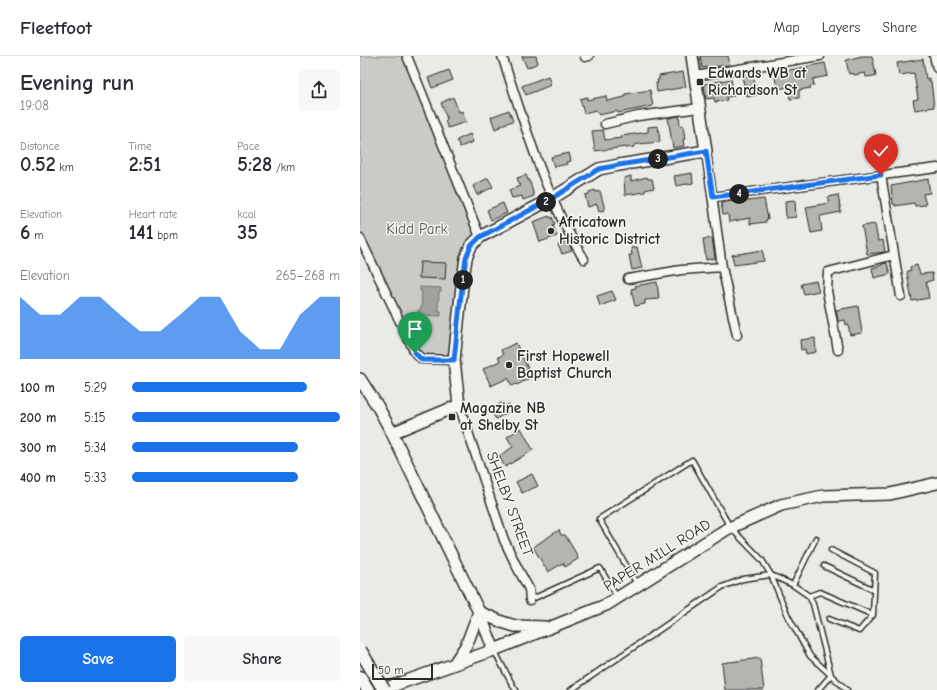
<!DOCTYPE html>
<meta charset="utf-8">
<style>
:root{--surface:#fff;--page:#f7f7f7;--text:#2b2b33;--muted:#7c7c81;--line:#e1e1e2;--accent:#1a73e8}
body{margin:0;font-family:"Comic Neue",sans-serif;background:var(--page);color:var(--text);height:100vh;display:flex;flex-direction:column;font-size:15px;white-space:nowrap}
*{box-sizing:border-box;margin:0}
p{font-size:13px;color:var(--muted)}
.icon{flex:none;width:22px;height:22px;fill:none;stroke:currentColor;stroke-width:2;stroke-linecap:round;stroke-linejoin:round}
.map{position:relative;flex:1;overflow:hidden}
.drawer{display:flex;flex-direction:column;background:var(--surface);width:360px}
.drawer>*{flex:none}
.scale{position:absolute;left:12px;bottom:10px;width:61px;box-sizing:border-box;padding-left:4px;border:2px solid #2b2b2b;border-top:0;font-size:11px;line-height:14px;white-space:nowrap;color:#2b2b2b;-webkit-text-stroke:3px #f6f6f2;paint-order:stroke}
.pin{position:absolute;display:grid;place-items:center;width:34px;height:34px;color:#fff;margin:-41px -17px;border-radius:50% 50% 50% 0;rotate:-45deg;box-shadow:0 0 4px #0007}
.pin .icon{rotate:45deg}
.km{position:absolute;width:20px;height:20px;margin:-10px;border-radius:50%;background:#222;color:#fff;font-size:11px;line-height:20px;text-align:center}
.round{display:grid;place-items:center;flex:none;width:42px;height:42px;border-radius:6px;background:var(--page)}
.head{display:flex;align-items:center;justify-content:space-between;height:68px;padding:0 20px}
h1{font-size:22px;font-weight:700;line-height:30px}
.metrics{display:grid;grid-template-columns:repeat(3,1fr);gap:6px;height:68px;padding:4px 20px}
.metrics div{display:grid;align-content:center}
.metrics b{font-size:20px;font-weight:700}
.metrics small{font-size:11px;font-weight:400}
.metrics p{font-size:11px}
.chart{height:112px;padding:8px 20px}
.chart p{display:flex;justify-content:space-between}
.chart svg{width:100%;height:72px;margin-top:4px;fill:var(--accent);opacity:.7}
.primary-button{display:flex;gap:8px;margin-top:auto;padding:8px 20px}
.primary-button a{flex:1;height:46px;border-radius:6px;background:var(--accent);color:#fff;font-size:16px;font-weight:700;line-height:46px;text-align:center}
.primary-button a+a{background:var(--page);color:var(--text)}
ul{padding:0 20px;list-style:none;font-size:13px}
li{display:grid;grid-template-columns:64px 48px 1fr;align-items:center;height:30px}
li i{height:10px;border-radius:5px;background:var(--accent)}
header{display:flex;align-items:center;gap:24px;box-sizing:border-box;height:56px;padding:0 20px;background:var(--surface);border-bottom:1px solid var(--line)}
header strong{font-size:19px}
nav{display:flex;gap:22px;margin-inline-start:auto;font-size:14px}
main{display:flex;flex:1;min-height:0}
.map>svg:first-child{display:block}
.green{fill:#cacac7;stroke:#7a7a79}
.water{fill:#a1a19e;stroke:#727270}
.building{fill:#b4b4b1;stroke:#2b2b2b}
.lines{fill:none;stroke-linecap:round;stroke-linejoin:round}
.lane-casing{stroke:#2b2b2b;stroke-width:7}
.street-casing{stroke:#2b2b2b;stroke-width:11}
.secondary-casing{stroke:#2b2b2b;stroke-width:14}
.primary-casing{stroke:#2b2b2b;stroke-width:15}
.lane{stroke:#f6f6f2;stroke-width:4}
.street{stroke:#f6f6f2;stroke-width:8}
.secondary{stroke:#f6f6f2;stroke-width:11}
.primary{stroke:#f6f6f2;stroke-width:12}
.primary-bridge-casing{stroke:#2b2b2b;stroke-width:15;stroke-linecap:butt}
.primary-bridge{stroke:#f6f6f2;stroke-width:12}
.route-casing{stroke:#fff;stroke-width:8}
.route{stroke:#1a73e8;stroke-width:5}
.poi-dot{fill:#2b2b2b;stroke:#f6f6f2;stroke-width:1.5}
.labels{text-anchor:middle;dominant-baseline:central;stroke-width:3;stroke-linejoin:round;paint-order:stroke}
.poi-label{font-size:15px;font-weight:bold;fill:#2b2b2b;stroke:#f6f6f2;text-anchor:start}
.park-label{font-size:15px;fill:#535352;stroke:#f6f6f2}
.street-label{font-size:15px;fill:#2b2b2b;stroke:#f6f6f2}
</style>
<header>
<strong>Fleetfoot</strong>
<nav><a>Map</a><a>Layers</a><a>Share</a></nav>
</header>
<main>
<section class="drawer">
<div class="head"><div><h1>Evening run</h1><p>19:08</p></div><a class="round"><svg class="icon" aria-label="share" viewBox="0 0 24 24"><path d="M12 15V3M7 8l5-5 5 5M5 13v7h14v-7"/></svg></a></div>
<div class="metrics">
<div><p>Distance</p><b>0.52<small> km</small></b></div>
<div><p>Time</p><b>2:51</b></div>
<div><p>Pace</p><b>5:28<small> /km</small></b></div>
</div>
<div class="metrics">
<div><p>Elevation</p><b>6<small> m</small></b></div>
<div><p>Heart rate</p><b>141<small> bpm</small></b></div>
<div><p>kcal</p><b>35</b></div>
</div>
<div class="chart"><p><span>Elevation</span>265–268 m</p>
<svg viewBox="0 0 160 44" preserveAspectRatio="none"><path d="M0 44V6L10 17L20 17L30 6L40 6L50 17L60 27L70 27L80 17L90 6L100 6L110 27L120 38L130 38L140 17L150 6L160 6V44z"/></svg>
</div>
<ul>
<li><b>100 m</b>5:29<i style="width:84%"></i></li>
<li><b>200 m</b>5:15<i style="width:100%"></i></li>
<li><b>300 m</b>5:34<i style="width:80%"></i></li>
<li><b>400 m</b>5:33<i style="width:80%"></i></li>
</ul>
<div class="primary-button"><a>Save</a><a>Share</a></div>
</section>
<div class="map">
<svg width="577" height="634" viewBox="0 0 577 634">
<rect width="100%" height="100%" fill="#eaeae6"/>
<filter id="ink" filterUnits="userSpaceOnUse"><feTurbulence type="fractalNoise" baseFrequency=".025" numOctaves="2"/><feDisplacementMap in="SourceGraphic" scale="8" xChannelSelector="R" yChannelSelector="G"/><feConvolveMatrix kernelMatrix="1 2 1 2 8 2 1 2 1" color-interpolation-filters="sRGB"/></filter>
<g filter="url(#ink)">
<path class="green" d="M0,0H47L120,181L111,190L94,304L62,303L0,182Z"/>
<path class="water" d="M60,231L81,232V236H79L78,254L81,255V260L58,259V254L61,253L62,235H60Z"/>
<path class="building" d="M162,0H176L178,7L167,12Z
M340,0H368L370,9L342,12Z
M502,0H512L516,19L514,20L506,21L505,17L494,19L493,17L489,18L486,4Z
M563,3L566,23L569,22V25H571L574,51L555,54L553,44L558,43L554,17L539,19L537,7Z
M465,7L468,20L453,23L454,29L450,30L451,32L439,34V42L430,43L428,31L418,33L417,31L414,17Z
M89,14L93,24L72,32L68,22Z
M323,16L326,31L297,36L296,27H298L297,24H299V20Z
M393,19L397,39L387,41L382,21Z
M188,20L191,29L166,39L162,30Z
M371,23L374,40L366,41L367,44L355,46L354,42L346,43L344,28Z
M290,34L293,50L258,57L257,55L239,59L236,54L224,57L220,43L227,41V44L246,40L247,45L265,41V38Z
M93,41L99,56L102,55L106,66L88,72L85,65L87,64L86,60L81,47Z
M149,54L153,65L141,69L142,70L135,73L131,61Z
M319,60L320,70L323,69L325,83H323L324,90L313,92L308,62Z
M298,70L300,86L279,88L274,89V91L266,92V91L235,95L232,75L243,74L245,84L262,82L261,80L288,76V71Z
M110,78L113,86L100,91L97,84Z
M209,97L211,105L206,106L207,108L194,111L191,101Z
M332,117L333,127L316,130L314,120Z
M166,119L169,126H170L174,140L163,144L162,140L152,142L149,134L160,130L157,122Z
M271,120V125L287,121L288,123H292L294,132L285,134V136L265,139L264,122Z
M128,122L133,131L117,139L113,130Z
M568,123L570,137L563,138L566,149L555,150L554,147L535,150V148H533L531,130Z
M235,134L236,136L240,135L245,154L239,155L237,148L228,151L225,139L229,138V136Z
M478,139L481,156L460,160L462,175L451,177L446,151L469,147L468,141Z
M404,143L408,163H406V166L390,168V162L369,166L368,158L363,159L361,147L378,144V146Z
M435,144L436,161L426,162L425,145Z
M143,147L147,157L131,164L127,154Z
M189,160L190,162L192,161L195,168L193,169L197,180L180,186L173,166Z
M515,168L518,185L523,184L525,196L507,198L502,170Z
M352,182L355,202L346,204L343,183Z
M207,185L212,195L202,198L198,189Z
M277,191L282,212L272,214L269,199H272L271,192Z
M403,194L404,205L374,209L372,199Z
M60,206L86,207L85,223L59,222Z
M527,207L530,218L514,222L512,212L522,209V208Z
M557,209L560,218L572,217L573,224L566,226L569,242L552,245L547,217L548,215L551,214L550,211Z
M456,225L459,235L444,238L441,228Z
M297,226L299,243L285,244V248L275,250L271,233L276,232L275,230Z
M252,235L256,244L240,250L237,240Z
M498,250L502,277L490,279L488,268L486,269L485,264L478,265L476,254Z
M455,282L456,296L446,298L445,293L441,294L440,284Z
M156,287L172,321L157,329L156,328L152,330L148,322L131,330L123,313L140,305L138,301L143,299L141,294Z
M143,346L145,350L149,348L152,354L136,363L130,354Z
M161,372L173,394L145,411L139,400L153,391L147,381Z
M172,418L178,430L162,437L156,426Z
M199,474L201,479H205L217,499L218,503L205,511L203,507L188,516L173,491Z
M400,602L404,634H365L362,607Z"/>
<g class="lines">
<g class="lane-casing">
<path id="lane" d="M471,494L515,517L513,559
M464,510L514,534
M277,528L239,463L332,404L370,471L402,504L411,519L428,560L450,600L487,634
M433,529L456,482
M449,540L460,536L513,559L499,575L469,563
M170,544L240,512L257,541
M134,594L153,630L156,634
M211,634L362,531L383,523L411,519L433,529L449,540L453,548L471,619
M458,634L471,619"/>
</g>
<g class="street-casing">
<path id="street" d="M47,0L120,181
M142,0C165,68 185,142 224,203
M574,0L577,12
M225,1L229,0
M335,20L460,0
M245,68L278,60L340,52
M346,95L362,211L377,279
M521,119L541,240
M353,141L577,112
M0,182L55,297L62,303L94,304
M268,223L321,214L362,211
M478,294L467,235L468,216L534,199
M99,349L144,484L158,513L169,533L170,544"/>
</g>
<g class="secondary-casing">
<path id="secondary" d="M0,323L18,351L32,377L119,556L134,594
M32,377L99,349L94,304L102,230L106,202L111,190L120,181L191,143L239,113L259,109L346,95L332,0
M94,608L106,590L119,556L142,566L155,570L185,571
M21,634L134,594L246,549L367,473L421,449L463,440L530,438L577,427"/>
</g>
<g class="primary-casing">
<path id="primary" d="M0,621L8,634"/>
</g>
<use href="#lane" class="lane"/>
<use href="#street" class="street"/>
<use href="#secondary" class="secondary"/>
<use href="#primary" class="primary"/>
<g class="primary-bridge-casing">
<path id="primary-bridge" d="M0,594L24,634"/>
</g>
<use href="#primary-bridge" class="primary-bridge"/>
</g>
</g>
<g class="lines" filter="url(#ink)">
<g class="route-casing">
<path id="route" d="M55,297L62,304H94L102,230L106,202L111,190L120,181L191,143L239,113L259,109L346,95L353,141L521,119"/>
</g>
<use href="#route" class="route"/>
</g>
<g class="poi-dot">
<rect x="336" y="22" width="8" height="8" rx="2"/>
<circle cx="191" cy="175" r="4"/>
<circle cx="149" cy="309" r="4"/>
<rect x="88" y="357" width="8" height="8" rx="2"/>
</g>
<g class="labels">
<g class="poi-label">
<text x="348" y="17">Edwards WB at<tspan x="348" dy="17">Richardson St</tspan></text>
<text x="199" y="166">Africatown<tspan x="199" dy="17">Historic District</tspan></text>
<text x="157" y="300">First Hopewell<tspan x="157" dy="17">Baptist Church</tspan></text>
<text x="100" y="352">Magazine NB<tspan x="100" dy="17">at Shelby St</tspan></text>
</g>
<g class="park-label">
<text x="57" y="173">Kidd Park</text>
</g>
<g class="street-label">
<text transform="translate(150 448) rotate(70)">SHELBY STREET</text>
<text transform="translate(297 499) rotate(-32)">PAPER MILL ROAD</text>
</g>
</g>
</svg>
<div class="scale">50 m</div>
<div class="pin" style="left:55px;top:297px;background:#1e9e55"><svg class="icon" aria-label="arrive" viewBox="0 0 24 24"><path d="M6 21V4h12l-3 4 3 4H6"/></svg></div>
<div class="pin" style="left:521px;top:119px;background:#d93025"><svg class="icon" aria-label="check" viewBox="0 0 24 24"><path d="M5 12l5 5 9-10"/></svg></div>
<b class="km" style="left:103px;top:224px">1</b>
<b class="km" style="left:186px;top:146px">2</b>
<b class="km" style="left:298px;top:103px">3</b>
<b class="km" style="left:379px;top:138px">4</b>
</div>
</main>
